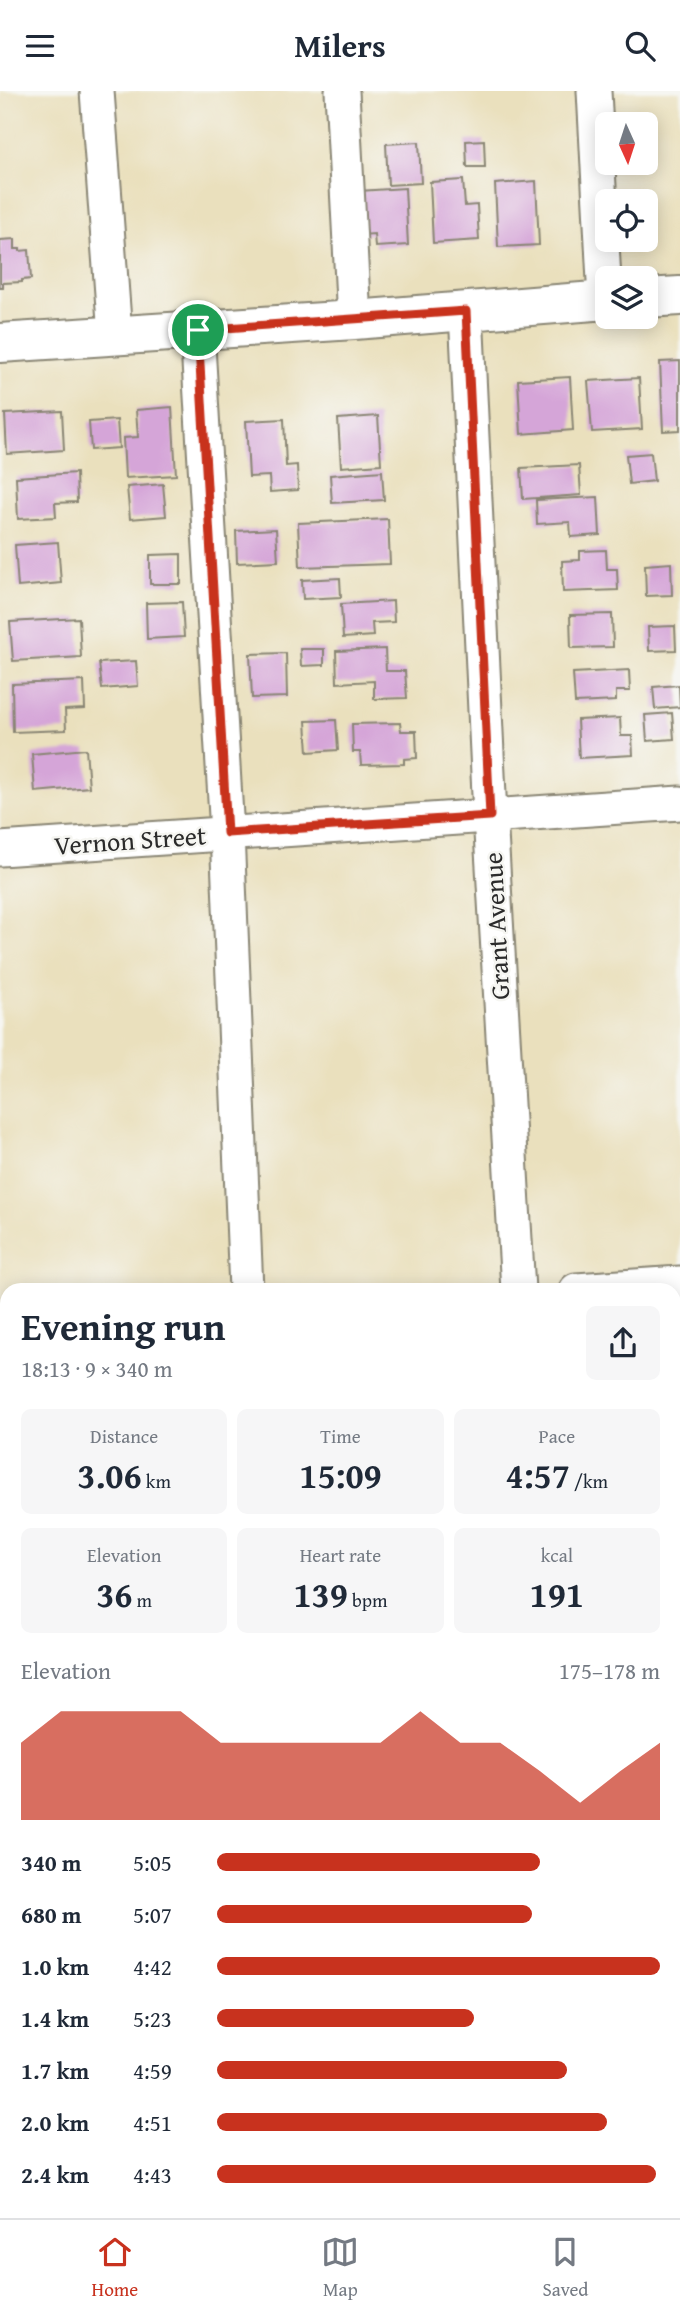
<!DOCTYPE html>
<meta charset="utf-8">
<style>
:root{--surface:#fff;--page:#f6f6f7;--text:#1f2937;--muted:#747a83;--line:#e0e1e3;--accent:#c8321e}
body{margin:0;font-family:"Gentium Book Plus",serif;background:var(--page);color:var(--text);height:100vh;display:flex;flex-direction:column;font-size:26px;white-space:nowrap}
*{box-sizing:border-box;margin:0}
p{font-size:23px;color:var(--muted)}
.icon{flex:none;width:38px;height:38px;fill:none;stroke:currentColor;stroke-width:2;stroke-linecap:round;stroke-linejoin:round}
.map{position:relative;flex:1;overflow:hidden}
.drawer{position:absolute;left:0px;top:1192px;width:681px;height:936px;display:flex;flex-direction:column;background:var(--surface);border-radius:21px 21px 0 0;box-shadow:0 4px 18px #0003}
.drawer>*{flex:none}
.needle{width:46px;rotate:177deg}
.buttons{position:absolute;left:595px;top:21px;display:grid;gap:14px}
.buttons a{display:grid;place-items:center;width:63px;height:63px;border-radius:10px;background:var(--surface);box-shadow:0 4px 18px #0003;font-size:35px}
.pin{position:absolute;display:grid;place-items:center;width:60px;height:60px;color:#fff;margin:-30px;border:4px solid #fff;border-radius:50%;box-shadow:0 2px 7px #0007}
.round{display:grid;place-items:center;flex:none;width:74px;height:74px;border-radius:10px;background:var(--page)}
.headline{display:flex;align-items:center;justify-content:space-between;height:119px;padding:0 21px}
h1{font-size:38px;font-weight:800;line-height:52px}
.figures{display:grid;grid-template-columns:repeat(3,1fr);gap:10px;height:119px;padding:7px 21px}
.figures div{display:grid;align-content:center;border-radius:10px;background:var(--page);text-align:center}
.figures b{font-size:35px;font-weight:800}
.figures small{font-size:19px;font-weight:400}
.figures p{font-size:19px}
.chart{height:196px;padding:14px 21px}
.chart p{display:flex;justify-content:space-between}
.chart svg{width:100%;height:126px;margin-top:7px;fill:var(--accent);opacity:.7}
ul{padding:0 21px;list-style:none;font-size:23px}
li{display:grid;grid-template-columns:112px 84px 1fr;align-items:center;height:52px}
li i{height:18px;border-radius:9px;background:var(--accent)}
header{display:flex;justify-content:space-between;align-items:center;height:91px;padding:0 21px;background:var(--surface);font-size:32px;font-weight:800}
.tabs{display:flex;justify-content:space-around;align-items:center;height:98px;border-top:2px solid var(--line);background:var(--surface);font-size:19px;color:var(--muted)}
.tabs a{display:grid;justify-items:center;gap:4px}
.tabs .current{color:var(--accent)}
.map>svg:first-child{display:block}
.green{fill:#8ecc83;stroke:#5c7c57;stroke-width:2}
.building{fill:#d5a5d8}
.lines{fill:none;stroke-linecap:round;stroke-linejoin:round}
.minor-casing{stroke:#8a8674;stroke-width:37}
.major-casing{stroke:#8a8674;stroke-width:42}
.minor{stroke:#fff;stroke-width:33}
.major{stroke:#fff;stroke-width:38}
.route-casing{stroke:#fff;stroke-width:14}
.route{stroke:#c8321e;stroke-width:9}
.labels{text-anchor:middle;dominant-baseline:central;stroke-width:5;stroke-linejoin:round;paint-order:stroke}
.street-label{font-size:26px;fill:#2b2b2b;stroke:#f6f6f2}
</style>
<header><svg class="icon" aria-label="menu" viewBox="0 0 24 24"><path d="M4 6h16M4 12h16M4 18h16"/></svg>Milers<svg class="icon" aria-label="search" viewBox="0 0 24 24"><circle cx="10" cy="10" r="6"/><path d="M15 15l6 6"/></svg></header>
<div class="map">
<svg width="680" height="2127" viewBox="0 0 680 2127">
<rect width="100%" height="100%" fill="#f6f6f2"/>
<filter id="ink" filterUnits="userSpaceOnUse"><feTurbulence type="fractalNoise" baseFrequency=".0143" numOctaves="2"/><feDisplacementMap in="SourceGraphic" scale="14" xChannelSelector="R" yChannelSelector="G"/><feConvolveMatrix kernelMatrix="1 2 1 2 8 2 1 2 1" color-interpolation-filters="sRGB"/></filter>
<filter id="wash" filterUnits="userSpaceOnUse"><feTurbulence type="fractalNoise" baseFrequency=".00686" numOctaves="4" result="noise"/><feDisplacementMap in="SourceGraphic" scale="28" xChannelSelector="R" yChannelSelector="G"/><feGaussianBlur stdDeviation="1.57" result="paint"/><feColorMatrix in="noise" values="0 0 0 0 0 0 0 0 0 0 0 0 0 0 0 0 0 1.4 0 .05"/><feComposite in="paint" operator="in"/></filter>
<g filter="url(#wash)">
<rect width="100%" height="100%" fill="#eae0bd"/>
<path class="green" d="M680,1229V1648L674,1649V1230Z"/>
<g id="blocks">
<path class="building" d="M484,49L485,76H467L466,50Z
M419,51L421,92L388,94L386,53Z
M463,89L465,115L477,114L479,149L433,152L430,91Z
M536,90L539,154L498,156L495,93Z
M405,97L408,154L375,156L374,143L361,144L359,100Z
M15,148V158H20V160L29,159L31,188L22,189V191L3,192V197H0V149Z
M680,270V339L663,340L660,271Z
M570,286L573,339L521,343L518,289Z
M639,287L642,338L592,341L588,290Z
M172,316L176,384L125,387L123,347L138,346L136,319Z
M62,320L64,359L7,363L5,323Z
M378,325L381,373L341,376L338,328Z
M284,328L286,375L297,374L298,399L270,401L269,385L249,386L246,330Z
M117,329L119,357L91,359L89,331Z
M651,362L654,390L629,393L626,364Z
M579,374L581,404L523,408L521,377Z
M382,380L384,409L332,412L330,384Z
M76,382L77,411L55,412L56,426L18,428L16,386Z
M163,393L166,425L130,428L127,396Z
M598,406L600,444L571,446L570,431L537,433L536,409Z
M388,428L390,473L300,476L298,432Z
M276,438L278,470L237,472L236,440Z
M58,451L61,492L18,496L15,454Z
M606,459L607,478H617L618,499L563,501L562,470L580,469V460Z
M181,463V493H150V464Z
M671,472L672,504L646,505L645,474Z
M340,487L341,506L303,508L302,489Z
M393,510L394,531L372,532L373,545L343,547L341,513Z
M182,511L184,546L147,548L146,512Z
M612,523L613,556L571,557L570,524Z
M79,527L81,566L13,570L10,531Z
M675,535L676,559L649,560L648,536Z
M300,558H324V574L301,575Z
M385,558L386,580H405L407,607L374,608V590L337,592L336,560Z
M286,562L287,606L252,607L250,563Z
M136,570L138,595L102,598L99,572Z
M629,579L630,600H616V610L575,612L573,582Z
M84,590L85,618L65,619L66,639L13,641L12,593Z
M679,594L680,616L655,618L653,596Z
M672,622L674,648L647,650L645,624Z
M620,627L621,645H632L633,664L579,667L577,629Z
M336,629L338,659L308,661L306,630Z
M400,632L401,640H416L417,667L404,668V673L361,674L360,661H353L352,633Z
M86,658L89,696L35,701L32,663Z"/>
</g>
</g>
<g filter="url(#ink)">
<use href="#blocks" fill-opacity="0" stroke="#8a8674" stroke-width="2"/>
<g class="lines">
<g class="minor-casing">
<path id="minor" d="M97,0L115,244
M342,0L354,229
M594,0L605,209
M466,220L490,725L518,1199
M197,238L227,742L246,1199
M0,758L680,712
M576,1199L680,1192
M0,1237H7
M0,1498L7,1635
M674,1685H680
M0,1731L7,1730
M41,2121V2127
M302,2121V2127
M571,2121L572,2127"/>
</g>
<g class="major-casing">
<path id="major" d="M646,207L680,205
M0,252L354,229L607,209"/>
</g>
<use href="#minor" class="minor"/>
<use href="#major" class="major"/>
</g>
</g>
<g class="lines" filter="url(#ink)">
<g class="route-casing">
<path id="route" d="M466,220L490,725L227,742L198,239Z"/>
</g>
<use href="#route" class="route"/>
</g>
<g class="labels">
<g class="street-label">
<text transform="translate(130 749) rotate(-4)">Vernon Street</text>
<text transform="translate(496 835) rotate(-93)">Grant Avenue</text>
</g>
</g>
</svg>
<div class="buttons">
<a><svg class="needle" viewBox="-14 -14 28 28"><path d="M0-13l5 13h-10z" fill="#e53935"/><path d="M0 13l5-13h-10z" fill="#747a83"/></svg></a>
<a><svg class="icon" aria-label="locate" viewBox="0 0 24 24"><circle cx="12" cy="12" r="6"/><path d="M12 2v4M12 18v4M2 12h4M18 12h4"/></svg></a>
<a><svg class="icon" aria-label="layers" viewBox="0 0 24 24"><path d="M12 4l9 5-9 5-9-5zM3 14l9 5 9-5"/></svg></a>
</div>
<div class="pin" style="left:198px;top:239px;background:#1e9e55"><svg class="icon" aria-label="arrive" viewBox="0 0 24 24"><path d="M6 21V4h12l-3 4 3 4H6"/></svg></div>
<section class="drawer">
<div class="headline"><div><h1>Evening run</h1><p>18:13 · 9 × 340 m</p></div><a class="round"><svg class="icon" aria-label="share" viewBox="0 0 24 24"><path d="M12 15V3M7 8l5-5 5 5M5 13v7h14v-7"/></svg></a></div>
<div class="figures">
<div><p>Distance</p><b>3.06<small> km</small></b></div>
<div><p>Time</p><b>15:09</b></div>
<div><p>Pace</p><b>4:57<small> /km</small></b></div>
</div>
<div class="figures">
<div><p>Elevation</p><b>36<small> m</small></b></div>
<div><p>Heart rate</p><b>139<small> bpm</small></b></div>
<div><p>kcal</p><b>191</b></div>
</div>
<div class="chart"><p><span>Elevation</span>175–178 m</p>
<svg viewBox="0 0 160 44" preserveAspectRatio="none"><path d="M0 44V17L10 6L20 6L30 6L40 6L50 17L60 17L70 17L80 17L90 17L100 6L110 17L120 17L130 27L140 38L150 27L160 17V44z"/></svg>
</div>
<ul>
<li><b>340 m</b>5:05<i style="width:73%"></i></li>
<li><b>680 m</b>5:07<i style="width:71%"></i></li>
<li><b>1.0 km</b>4:42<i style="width:100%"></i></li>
<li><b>1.4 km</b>5:23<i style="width:58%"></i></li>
<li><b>1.7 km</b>4:59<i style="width:79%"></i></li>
<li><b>2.0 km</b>4:51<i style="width:88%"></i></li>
<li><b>2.4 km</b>4:43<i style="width:99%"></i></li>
</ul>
</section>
</div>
<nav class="tabs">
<a class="current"><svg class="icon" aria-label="home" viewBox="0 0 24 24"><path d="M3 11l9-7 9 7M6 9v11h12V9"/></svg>Home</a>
<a><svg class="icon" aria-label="map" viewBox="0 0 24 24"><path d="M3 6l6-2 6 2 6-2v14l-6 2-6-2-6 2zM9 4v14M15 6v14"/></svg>Map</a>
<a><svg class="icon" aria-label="saved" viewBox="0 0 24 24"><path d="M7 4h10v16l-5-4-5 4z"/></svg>Saved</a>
</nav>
